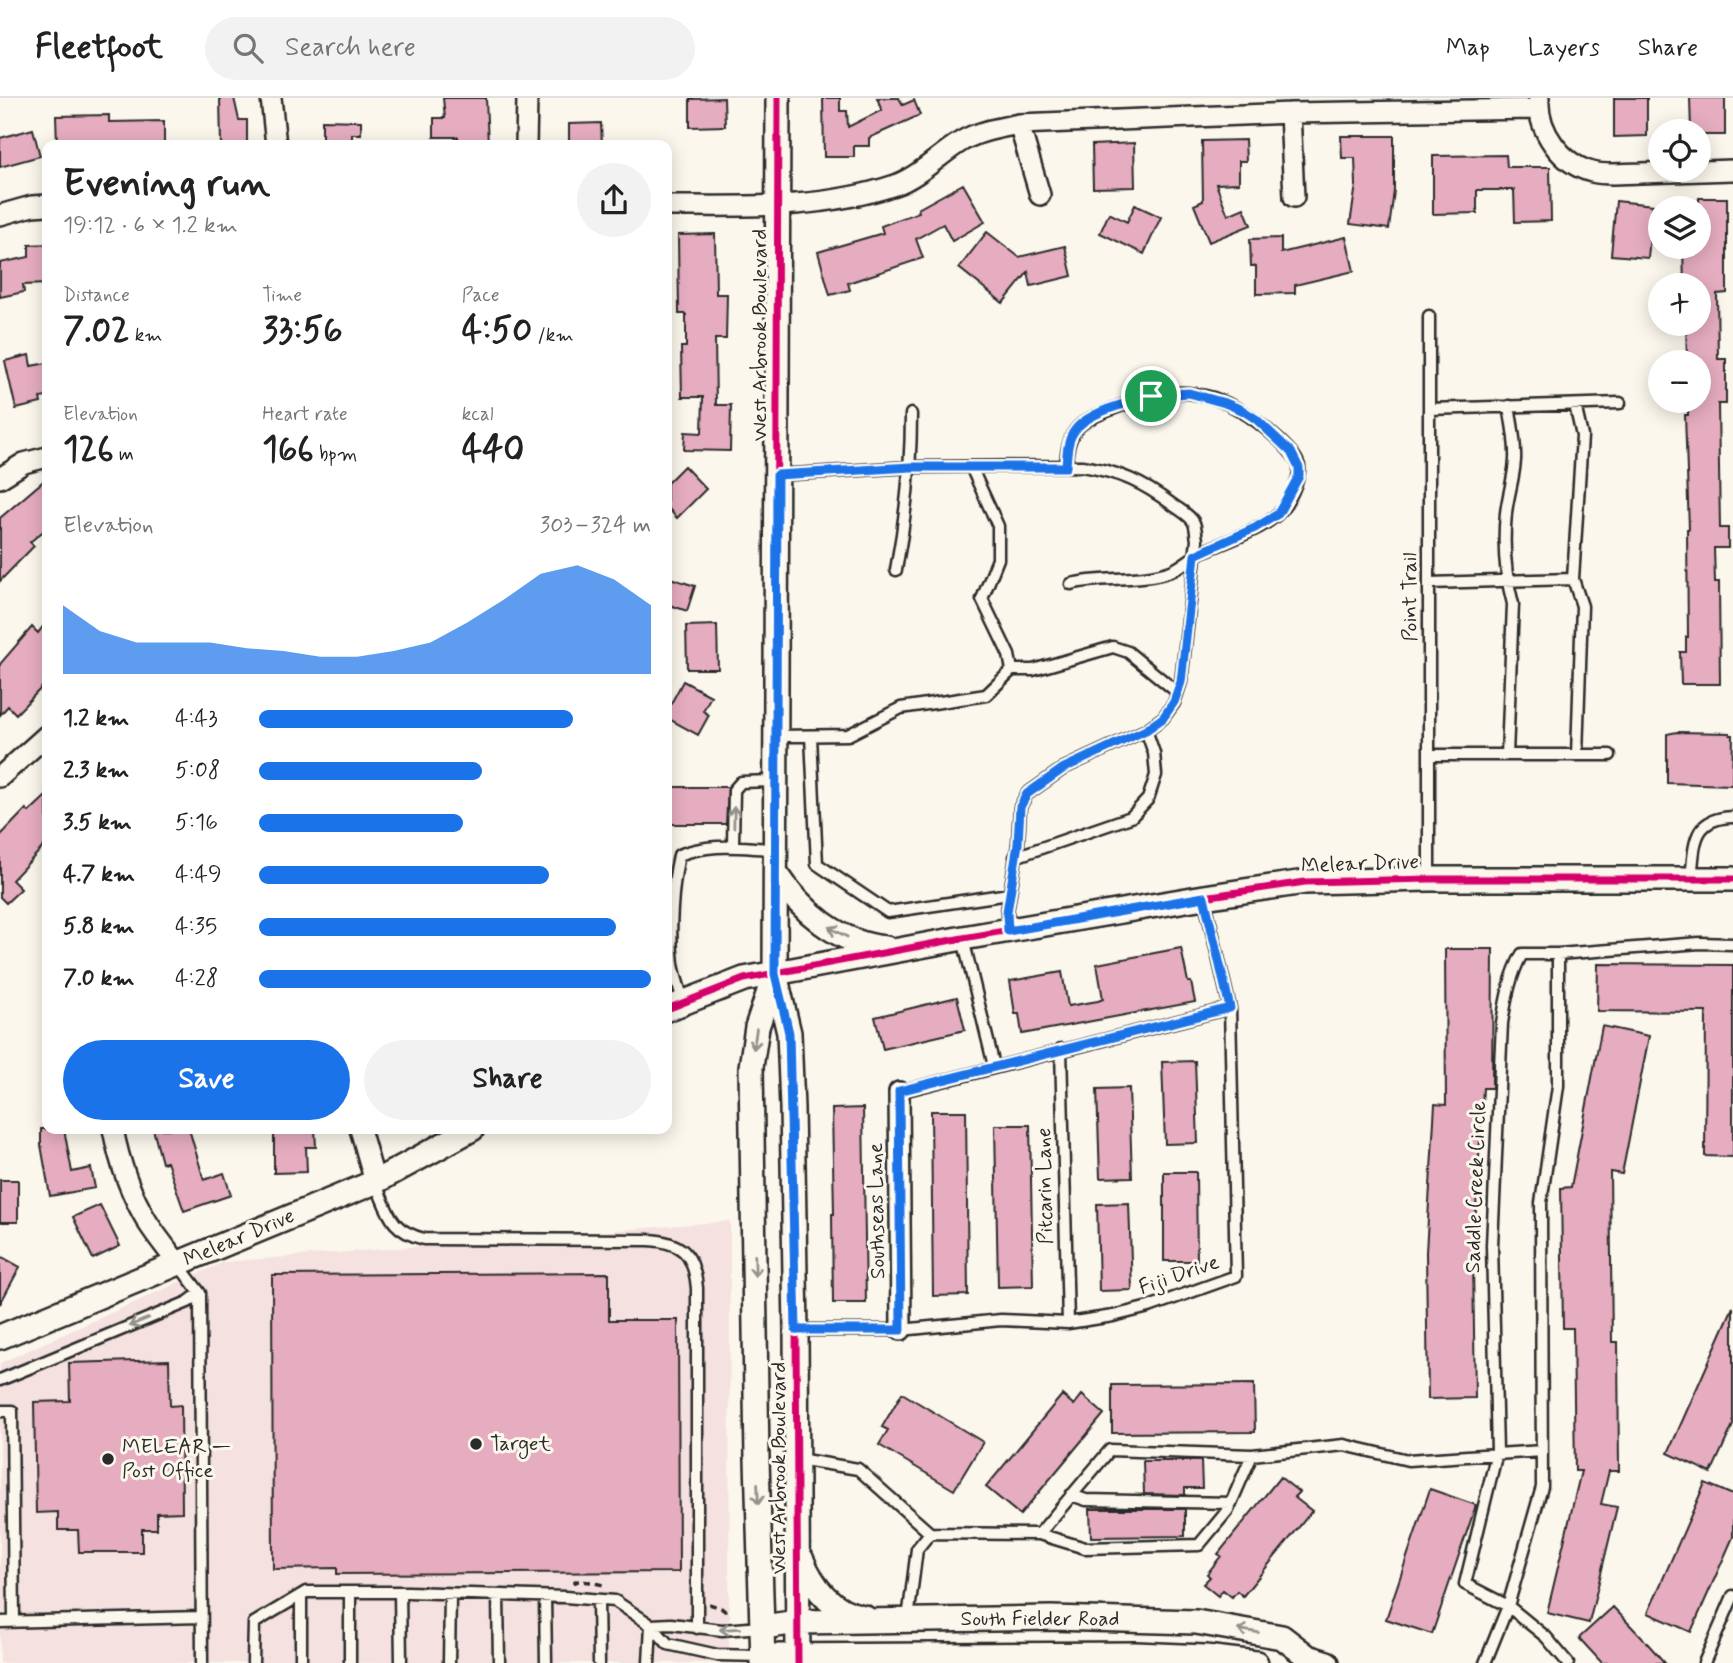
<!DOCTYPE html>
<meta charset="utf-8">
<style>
:root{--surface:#fff;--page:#f2f2f2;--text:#222;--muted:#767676;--line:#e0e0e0;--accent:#1a73e8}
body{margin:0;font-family:Mynerve,sans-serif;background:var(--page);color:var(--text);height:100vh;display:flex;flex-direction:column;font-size:26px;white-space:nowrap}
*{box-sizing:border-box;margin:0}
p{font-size:23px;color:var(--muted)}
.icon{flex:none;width:38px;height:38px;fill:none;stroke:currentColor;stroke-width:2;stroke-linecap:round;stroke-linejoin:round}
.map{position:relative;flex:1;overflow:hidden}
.sheet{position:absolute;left:42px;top:42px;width:630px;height:994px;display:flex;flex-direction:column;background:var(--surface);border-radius:14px;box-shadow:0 4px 18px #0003}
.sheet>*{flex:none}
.buttons{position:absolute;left:1648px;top:21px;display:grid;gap:14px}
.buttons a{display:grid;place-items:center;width:63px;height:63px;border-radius:50%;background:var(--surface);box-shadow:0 4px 18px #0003;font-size:35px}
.pin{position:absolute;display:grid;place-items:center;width:60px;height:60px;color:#fff;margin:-30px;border:4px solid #fff;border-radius:50%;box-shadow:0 2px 7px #0007}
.round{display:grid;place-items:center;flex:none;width:74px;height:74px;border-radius:37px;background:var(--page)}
.summary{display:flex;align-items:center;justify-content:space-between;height:119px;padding:0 21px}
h1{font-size:38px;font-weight:800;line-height:52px}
.metrics{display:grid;grid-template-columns:repeat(3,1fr);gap:10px;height:119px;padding:7px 21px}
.metrics div{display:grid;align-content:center}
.metrics b{font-size:35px;font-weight:800}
.metrics small{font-size:19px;font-weight:400}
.metrics p{font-size:19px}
.chart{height:196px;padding:14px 21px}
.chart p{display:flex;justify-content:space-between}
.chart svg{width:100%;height:126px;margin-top:7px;fill:var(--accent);opacity:.7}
.primary-button{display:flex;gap:14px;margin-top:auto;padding:14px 21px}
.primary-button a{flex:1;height:80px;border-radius:42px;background:var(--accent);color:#fff;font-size:28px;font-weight:800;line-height:80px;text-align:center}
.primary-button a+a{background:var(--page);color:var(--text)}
ul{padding:0 21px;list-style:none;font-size:23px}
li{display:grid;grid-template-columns:112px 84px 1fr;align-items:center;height:52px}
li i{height:18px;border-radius:9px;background:var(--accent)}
header{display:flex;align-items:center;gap:42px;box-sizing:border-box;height:98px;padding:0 35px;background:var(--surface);border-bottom:2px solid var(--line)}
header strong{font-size:33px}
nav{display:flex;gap:38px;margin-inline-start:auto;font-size:24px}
.search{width:490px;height:63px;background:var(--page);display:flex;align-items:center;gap:18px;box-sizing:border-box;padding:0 24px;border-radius:38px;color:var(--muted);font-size:26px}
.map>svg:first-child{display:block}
.built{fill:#f5e1df}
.building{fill:#e6adc0;stroke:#2b2b2b;stroke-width:2}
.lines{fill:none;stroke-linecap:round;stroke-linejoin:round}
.service-casing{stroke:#2b2b2b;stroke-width:15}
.minor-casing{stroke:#2b2b2b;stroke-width:24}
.tertiary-casing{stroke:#2b2b2b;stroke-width:28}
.path{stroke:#2b2b2b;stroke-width:3.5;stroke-dasharray:7 5;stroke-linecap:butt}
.service{stroke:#fbf7ec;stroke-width:10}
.minor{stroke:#fbf7ec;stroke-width:19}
.tertiary{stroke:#fbf7ec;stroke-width:23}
.cycleway-casing{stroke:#fbf7ec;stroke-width:11}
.cycleway{stroke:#d6006c;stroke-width:7}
.oneway{stroke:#93918c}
.route-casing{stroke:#fff;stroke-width:14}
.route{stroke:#1a73e8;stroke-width:9}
.poi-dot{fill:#2b2b2b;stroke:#fbf7ec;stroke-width:2.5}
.labels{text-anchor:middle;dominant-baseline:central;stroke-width:6;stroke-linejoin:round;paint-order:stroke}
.street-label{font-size:21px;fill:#2b2b2b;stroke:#fbf7ec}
.poi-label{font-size:21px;fill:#2b2b2b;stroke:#fbf7ec;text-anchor:start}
</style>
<header>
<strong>Fleetfoot</strong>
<div class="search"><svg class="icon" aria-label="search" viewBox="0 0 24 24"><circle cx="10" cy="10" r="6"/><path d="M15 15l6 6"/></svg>Search here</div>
<nav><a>Map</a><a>Layers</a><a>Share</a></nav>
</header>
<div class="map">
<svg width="1733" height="1565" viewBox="0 0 1733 1565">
<rect width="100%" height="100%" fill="#fbf7ec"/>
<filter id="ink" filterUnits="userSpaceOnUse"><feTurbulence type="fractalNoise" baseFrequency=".0143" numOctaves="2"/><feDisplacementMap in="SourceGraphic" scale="14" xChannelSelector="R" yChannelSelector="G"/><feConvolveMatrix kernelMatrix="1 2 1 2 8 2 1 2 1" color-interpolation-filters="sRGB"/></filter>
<g filter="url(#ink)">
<path class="built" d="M730,1123L729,1565H0V1265L224,1164Z"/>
<path class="building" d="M220,0H234L239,22H247V47H221Z
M443,0H486L488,47H458V39H434V20H445Z
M724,0L725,28L690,29V1Z
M823,0H840V13H847L848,29L882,12L877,0H899L903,7L914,2L920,17L869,40V48H854V59H824Z
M1614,0H1647V38L1614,39Z
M1690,0H1725V37H1699V33H1691Z
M109,17V24L164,23V47H57L56,18Z
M322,22L361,23V36H352V47H322Z
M601,25L602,47H569V26Z
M33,31L40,58L0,69V40Z
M1341,38H1394V93L1389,131L1350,126L1356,87L1355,60H1342Z
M1245,42L1246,63H1239V85L1216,86L1228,117L1244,110L1251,127L1209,144L1194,107L1203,103L1202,43Z
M1134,45L1135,89L1093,90L1092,47Z
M1506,57L1507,69H1550L1551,123L1515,124L1514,92H1477V115L1433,116V58Z
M963,86L985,124L952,143L943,126L916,141L923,160L848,185L850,192L830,197L818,154L883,135L881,128L919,114L918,111Z
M1699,100H1727V195L1717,196L1718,261H1726V306H1718L1720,430H1728V450H1714L1715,484H1719L1720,586H1681L1680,554H1686V539H1688L1687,431H1689L1685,317H1688V303H1699V264H1687L1686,226H1699V187H1684L1683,149H1699Z
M1616,103L1653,107L1648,160L1611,157Z
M1135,107L1161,119L1144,156L1100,135L1109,115L1127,124Z
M987,134L1019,159L1065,148L1072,178L1031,188L1028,174L1003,205L959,170Z
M715,136L716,196H727L726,241H715L716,307H731L730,353L684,352L685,334L702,335L703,299H682L681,249H686V216H679L678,137Z
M1346,139L1354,173L1295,187V195L1256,196V168H1251L1250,141L1281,140V155Z
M47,146V186L23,187L24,194L0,199V165L29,159V147Z
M29,257L31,268L47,265V299L40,300L41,305L16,311L5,263Z
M684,368L706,391L677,420L667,409V385Z
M47,380V430L30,444L34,448L0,483V420Z
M667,479L695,488L687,513L667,506Z
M47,523V584L16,616L8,608L0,617V566L32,529L38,535Z
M717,527L718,571H687L686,528Z
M683,583L711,598L703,613L709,617L698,637L667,620V613Z
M1677,634L1730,635V637H1733L1732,687L1667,685V636Z
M667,689H728L726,726H667Z
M47,697V745L12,782L21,791L6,805L0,799V738L26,711L29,714Z
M1181,850L1188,884H1191L1195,904L1022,936L1019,916H1015L1010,883L1062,874L1068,908L1098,903L1103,901L1097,866Z
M1445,851H1493L1492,990H1483L1473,1164L1475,1300L1428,1301L1426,1154L1435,1006L1446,1007Z
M1598,866L1733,867V1059L1705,1058L1706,914L1597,913Z
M957,899L965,932L883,951L875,919Z
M1602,928L1649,938L1622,1076L1610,1074L1612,1244H1618L1619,1373H1609L1601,1406L1617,1409L1589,1525L1547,1515L1581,1373H1575L1573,1230H1563L1561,1090L1571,1089Z
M1195,963L1198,1045L1165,1046L1162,964Z
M1129,990L1132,1079L1100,1080L1097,991Z
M863,1010L866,1205H833L832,1116H834L832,1011Z
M931,1013H966L968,1197L933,1198Z
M995,1027H1030L1033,1188L998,1189Z
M41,1031H64L72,1074L91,1070L95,1090L50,1098L41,1047Z
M153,1031H189L204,1082L224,1075L231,1097L184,1113L167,1064L162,1065Z
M315,1031L316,1049H306L307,1074L274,1075V1032Z
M1164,1074H1196L1197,1163H1164Z
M0,1082H18V1124H0Z
M1129,1105L1132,1192L1099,1193L1097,1106Z
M100,1107L120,1148L93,1161L73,1119Z
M0,1158L20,1169L0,1206Z
M609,1175V1222H678L679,1474L337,1476V1470L273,1471L272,1177Z
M1733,1209V1327L1711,1375L1668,1355Z
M169,1262L170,1308L181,1307L182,1414L157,1415V1431H142V1454H79L78,1432H58V1414L36,1415L34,1304L70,1303L69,1265Z
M1254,1286L1255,1334L1112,1335V1287Z
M902,1295L983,1344L954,1392L879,1347L888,1332L882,1329Z
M1062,1297L1074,1307L1082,1297L1104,1316L1020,1417L986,1389Z
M1143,1363H1201L1202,1390H1185V1397L1144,1396Z
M1280,1379L1299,1394L1294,1399L1312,1413L1243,1498L1237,1493L1232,1499L1223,1492L1218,1498L1203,1486L1210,1479L1207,1476L1221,1458L1218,1456Z
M1705,1385L1733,1397V1439L1691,1534L1648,1515Z
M1430,1391L1476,1407L1432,1536L1386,1521Z
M1090,1411H1185V1438L1091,1439Z
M1613,1509L1646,1544L1665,1565H1602L1579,1540Z"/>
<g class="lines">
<g class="service-casing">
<path id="service" d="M1429,311L1620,305
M1066,368C1067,329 1081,323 1115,310C1138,301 1163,293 1188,295C1225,298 1254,319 1280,343C1287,350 1296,358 1299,368C1301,381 1287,407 1278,416C1258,434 1226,443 1202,454C1191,459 1182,469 1171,473C1140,484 1103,478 1071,486
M777,377L911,369L1082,368C1120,374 1142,384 1173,407C1180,412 1191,418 1194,425C1196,430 1196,437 1197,442L1181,584L1174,605L1163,620L1146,632L1064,670L1027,696L1020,709L1018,746L1007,814L1008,832
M896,472C906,419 911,369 911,316
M1573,481L1582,508L1577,657
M1429,485L1573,481L1582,338L1575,307
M1012,572H1033L1113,549L1128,554L1177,594
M777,638L848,637L901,610L986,597L1012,572L1009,557L982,501L998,461V428L971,369
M811,638L817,766L888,814L1009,796
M1429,657H1610
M1507,657L1513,506C1505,477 1503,446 1506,415C1508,397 1514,380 1515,362C1516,344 1512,326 1509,308
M733,747L734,692L741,684L776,683
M1015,759L1131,719L1148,701L1156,677L1154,655L1146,632
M1429,780V218
M1691,781C1695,748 1691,720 1733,719
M963,841L994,968
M683,903C680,891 675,878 673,866C669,833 672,789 679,757C712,744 742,750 776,751
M1061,951L1068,1225
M899,994L1230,910
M375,1084C389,1115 389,1132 424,1141L649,1142C683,1144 694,1157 697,1190V1530
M178,1166L200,1195L202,1565
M797,1232H901L1001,1222L1068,1225L1113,1218L1149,1209L1236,1178L1230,910L1204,799
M0,1282L188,1204L200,1195
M0,1313H12L14,1524
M798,1361L858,1371L930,1435L1039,1436L1110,1352L1252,1357L1344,1347L1408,1362L1542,1353
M1071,1397L1086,1402L1231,1405
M1039,1436L1085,1450L1199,1447L1228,1412L1252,1357
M350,1494V1565
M400,1494L401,1565
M301,1497V1565
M498,1497L499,1565
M545,1499L546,1565
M598,1502L599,1565
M908,1521L917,1451L930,1435
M0,1524L201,1519
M651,1527L671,1526L722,1532L762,1529
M253,1565L254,1525L306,1494H408L565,1499L615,1503L651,1527L668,1546L717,1557L762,1558
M449,1565L450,1496
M649,1565L651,1527
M1485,1565L1508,1508L1542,1389L1541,1105L1558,988V856
M1568,1565L1546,1539L1508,1508L1465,1486L1497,1354L1492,1147L1502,925C1506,900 1510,878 1522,856H1558L1700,845L1733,846
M1704,1565L1733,1498"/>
</g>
<g class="minor-casing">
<path id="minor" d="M271,0L276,47
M1539,0C1537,32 1561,66 1592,74C1607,78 1625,75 1641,75C1671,74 1702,73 1733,72
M1290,15L1294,99
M1019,26L1040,97
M526,47L527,0
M667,108C743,108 821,112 895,87C920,78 940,56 962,43C979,33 1000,30 1019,26L1290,15L1539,11
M0,117L32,108L47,107
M0,380L24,365L47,359
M0,679L47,637
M899,994L901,1232
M113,1031C119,1063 131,1097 148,1125C157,1139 168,1152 178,1166
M360,1031L375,1084"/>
</g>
<g class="tertiary-casing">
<path id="tertiary" d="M778,0L775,876L789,935L792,1010L796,1232L798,1565
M776,775C801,813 839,846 886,850
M667,911L744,881L963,840L1204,799L1305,784L1429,781H1733
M0,1239L375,1084L472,1031
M801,1460C813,1489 831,1514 864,1519
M763,1529L798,1524L1051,1520L1196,1524L1282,1539L1308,1559L1327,1565
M763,1558L1136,1556L1205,1559L1256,1565
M763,1565L757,1361L751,969L757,929L775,876"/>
</g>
<path class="path" d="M575,1486V1483L591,1484L603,1487
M709,1506L721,1510L730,1517"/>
<use href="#service" class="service"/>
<use href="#minor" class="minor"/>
<use href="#tertiary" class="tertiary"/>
<g class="cycleway-casing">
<path id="cycleway" d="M778,0L775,876L789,935L792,1010L796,1232L798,1565
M667,911L744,881L963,840L1204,799L1305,784L1429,781H1733"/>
</g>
<use href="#cycleway" class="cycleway"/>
</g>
<defs><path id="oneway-shaft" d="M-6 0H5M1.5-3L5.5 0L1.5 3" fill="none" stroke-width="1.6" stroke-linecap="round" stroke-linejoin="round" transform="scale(1.75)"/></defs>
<g class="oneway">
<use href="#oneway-shaft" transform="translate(734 719) rotate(-89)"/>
<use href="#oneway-shaft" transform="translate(838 834) rotate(-152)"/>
<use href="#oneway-shaft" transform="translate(755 941) rotate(98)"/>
<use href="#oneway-shaft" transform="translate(755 1168) rotate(89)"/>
<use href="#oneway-shaft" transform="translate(139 1224) rotate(158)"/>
<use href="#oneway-shaft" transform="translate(758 1396) rotate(88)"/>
<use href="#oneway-shaft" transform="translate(730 1531) rotate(177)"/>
<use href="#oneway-shaft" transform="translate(1248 1533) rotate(-171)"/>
</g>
</g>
<g class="lines" filter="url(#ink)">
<g class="route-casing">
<path id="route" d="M1189,295L1225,305L1242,312L1256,321L1291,354L1299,370V378L1278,416L1255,430L1195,457L1181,584L1174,604L1163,620L1146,632L1064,670L1027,696L1020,709L1018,746L1007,814L1008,833L1204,799L1230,910L899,993L901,1232H796L789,935L775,876L777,377L911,369H1066C1067,356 1067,342 1075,332C1093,308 1160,296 1189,295Z"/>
</g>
<use href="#route" class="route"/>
</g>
<g class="poi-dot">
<circle cx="476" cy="1346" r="7"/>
<circle cx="108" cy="1361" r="7"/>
</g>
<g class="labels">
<g class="street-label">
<text transform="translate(760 237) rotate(-90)">West Arbrook Boulevard</text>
<text transform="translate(1410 499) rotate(-90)">Point Trail</text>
<text transform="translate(1360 766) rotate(-2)">Melear Drive</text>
<text transform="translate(1045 1088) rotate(-91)">Pitcarin Lane</text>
<text transform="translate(1476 1089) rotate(-88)">Saddle Creek Circle</text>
<text transform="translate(877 1113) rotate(-91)">Southseas Lane</text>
<text transform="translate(239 1140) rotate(-23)">Melear Drive</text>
<text transform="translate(1179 1177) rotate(-19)">Fiji Drive</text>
<text transform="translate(779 1370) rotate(-90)">West Arbrook Boulevard</text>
<text x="1040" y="1521">South Fielder Road</text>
</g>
<g class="poi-label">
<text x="490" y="1346">Target</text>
<text x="122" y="1349">MELEAR —<tspan x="122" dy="24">Post Office</tspan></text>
</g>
</g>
</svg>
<div class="buttons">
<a><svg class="icon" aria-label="locate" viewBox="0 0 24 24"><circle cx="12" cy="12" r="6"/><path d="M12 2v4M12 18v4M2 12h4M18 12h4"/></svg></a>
<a><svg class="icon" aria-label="layers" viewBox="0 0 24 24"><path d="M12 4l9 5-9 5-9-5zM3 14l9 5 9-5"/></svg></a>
<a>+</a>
<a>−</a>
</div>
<div class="pin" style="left:1151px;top:298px;background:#1e9e55"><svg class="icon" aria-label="arrive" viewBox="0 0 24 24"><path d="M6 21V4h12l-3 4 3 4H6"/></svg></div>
<section class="sheet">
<div class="summary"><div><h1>Evening run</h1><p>19:12 · 6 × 1.2 km</p></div><a class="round"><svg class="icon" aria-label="share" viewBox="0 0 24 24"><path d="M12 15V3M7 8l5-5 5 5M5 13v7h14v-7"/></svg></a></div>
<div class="metrics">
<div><p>Distance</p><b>7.02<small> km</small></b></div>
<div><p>Time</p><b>33:56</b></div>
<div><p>Pace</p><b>4:50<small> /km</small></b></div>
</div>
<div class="metrics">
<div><p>Elevation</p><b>126<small> m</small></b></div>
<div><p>Heart rate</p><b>166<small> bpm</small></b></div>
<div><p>kcal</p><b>440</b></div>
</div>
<div class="chart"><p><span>Elevation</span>303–324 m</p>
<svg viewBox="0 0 160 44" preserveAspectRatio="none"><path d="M0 44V20L10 29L20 33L30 33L40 33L50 35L60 36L70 38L80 38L90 36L100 33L110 26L120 18L130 9L140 6L150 11L160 20V44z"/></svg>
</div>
<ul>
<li><b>1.2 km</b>4:43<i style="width:80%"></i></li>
<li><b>2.3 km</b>5:08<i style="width:57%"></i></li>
<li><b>3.5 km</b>5:16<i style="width:52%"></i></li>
<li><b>4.7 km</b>4:49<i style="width:74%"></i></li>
<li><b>5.8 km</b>4:35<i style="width:91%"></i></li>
<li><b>7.0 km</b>4:28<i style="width:100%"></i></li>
</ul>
<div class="primary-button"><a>Save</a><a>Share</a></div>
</section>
</div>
